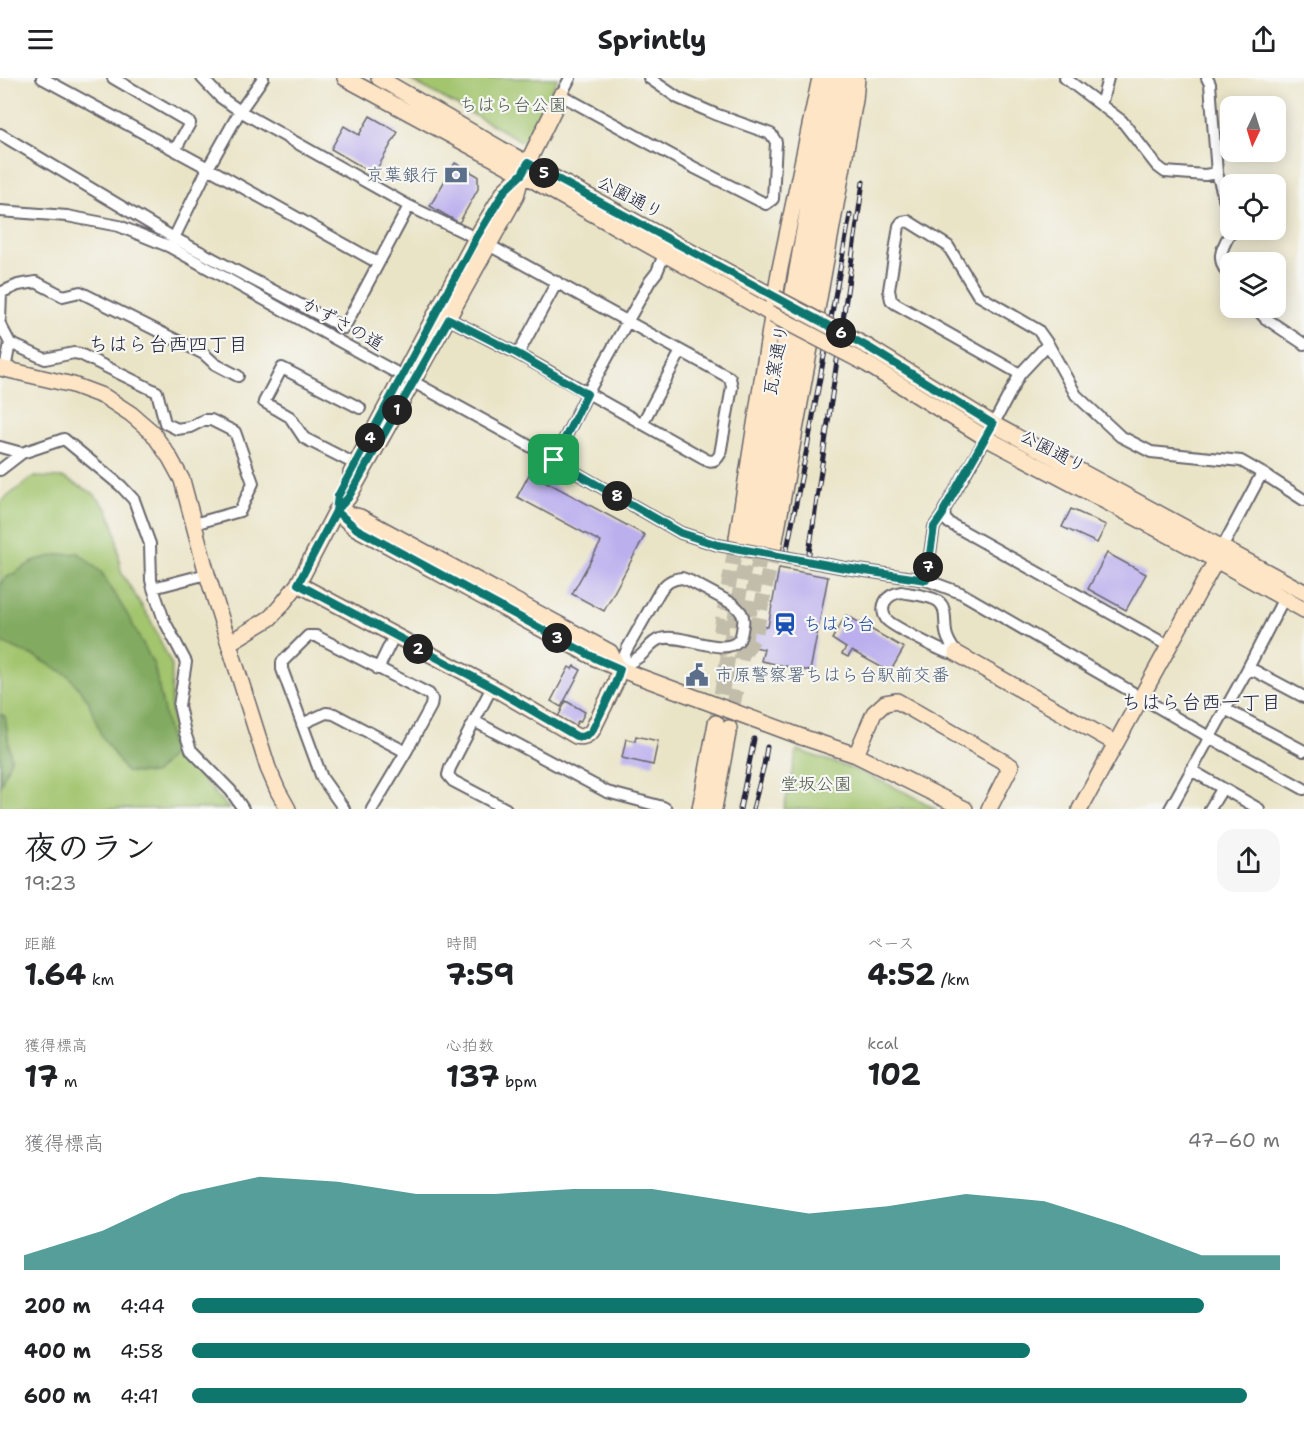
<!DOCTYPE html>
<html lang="ja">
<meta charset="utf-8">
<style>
:root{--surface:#fff;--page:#f6f6f6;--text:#202124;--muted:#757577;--accent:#0f766e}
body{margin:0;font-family:"Shantell Sans","Klee One",sans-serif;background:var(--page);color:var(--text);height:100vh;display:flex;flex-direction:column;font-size:22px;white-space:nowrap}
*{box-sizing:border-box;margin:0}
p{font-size:20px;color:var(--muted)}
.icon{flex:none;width:33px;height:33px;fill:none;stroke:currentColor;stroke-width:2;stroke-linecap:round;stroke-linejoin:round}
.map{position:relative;height:731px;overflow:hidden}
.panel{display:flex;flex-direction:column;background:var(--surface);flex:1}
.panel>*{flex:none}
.needle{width:39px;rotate:184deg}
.controls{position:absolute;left:1220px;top:18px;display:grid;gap:12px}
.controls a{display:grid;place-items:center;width:66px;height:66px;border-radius:12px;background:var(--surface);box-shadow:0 3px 15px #0003;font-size:30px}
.pin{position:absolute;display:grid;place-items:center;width:51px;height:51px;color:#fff;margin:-26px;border-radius:12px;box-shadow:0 3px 9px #0006}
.km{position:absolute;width:30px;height:30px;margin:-15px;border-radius:50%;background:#222;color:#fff;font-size:16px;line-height:30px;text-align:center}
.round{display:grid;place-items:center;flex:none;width:63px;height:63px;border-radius:18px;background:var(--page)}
.overview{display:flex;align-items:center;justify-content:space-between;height:102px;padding:0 24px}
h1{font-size:33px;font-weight:700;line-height:45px}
.stats{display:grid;grid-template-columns:repeat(3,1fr);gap:9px;height:102px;padding:6px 24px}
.stats div{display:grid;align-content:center}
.stats b{font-size:30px;font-weight:700}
.stats small{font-size:16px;font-weight:400}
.stats p{font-size:16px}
.chart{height:168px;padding:12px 24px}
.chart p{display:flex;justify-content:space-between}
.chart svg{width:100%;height:108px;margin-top:6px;fill:var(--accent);opacity:.7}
ul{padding:0 24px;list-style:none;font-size:20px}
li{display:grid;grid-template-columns:96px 72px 1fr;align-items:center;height:45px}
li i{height:15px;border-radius:8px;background:var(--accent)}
header{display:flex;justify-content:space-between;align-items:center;height:78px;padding:0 24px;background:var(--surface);font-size:27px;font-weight:700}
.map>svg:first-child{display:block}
.green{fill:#a3c56e;stroke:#627454;stroke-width:1.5}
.forest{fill:#82aa61;stroke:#52664e;stroke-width:1.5}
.building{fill:#bbafee}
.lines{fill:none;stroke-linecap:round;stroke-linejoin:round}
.secondary-tunnel{stroke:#c2bdab;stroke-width:15;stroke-dasharray:15 8;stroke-linecap:butt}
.street-casing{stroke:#68666c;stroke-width:14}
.secondary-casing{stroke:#68666c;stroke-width:18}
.street{stroke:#fff;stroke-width:10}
.secondary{stroke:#fee5c5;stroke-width:15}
.rail-casing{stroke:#22223b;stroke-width:5}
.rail{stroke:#f6f6f2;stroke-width:3;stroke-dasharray:9;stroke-linecap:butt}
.street-bridge-casing{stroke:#68666c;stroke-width:14;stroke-linecap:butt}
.secondary-bridge-casing{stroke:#68666c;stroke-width:18;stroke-linecap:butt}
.street-bridge{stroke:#fff;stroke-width:10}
.secondary-bridge{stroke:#fee5c5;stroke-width:15}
.route-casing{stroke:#fff;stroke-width:12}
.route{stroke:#0f766e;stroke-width:8}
.labels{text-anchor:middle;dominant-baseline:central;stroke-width:4.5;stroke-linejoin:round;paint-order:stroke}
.park-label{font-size:18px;fill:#4f5b4d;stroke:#f6f6f2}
.service-label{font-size:18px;fill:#4e5e75;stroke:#f6f6f2;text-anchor:end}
.street-label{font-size:18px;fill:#22223b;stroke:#f6f6f2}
.transit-label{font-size:18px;fill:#164399;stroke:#f6f6f2;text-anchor:start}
.neighbourhood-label{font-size:20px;fill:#22223b;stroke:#f6f6f2}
</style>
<header><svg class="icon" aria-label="menu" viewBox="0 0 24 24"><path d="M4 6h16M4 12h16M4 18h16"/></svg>Sprintly<svg class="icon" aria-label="share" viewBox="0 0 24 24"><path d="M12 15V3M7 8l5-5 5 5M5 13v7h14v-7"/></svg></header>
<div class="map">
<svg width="1304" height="731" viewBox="0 0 1304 731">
<rect width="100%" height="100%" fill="#f6f6f2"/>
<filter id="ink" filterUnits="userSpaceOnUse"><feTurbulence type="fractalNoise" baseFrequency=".0167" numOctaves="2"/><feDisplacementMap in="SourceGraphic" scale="12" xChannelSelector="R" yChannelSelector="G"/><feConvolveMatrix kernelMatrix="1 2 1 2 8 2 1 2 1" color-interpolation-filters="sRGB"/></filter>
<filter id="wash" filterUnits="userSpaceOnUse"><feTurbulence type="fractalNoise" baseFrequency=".008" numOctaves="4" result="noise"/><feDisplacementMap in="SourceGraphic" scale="24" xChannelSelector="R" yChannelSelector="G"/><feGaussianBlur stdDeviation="1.35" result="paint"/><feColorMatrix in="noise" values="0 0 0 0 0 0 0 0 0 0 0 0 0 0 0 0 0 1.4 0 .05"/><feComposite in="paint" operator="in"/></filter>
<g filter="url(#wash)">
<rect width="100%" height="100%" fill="#eae4c7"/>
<path class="green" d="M407,0H558L525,65Z
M33,399L64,400L93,415L108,432L116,455L121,494L151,543L172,588L171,636L178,670L184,681L229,731H0V424Z
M797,672L859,693L911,717L936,731H784Z"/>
<path class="forest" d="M79,475L102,495L127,536L154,587L173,676L154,696L126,694L101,657L88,622L68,597L36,579L3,565L0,562V507L4,501L36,482L57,477Z
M0,636L5,638L11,681L0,708Z"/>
<g id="blocks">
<path class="building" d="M370,38L398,54L374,96L331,71L344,48L359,57Z
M455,85L478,98V111L459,145L430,128Z
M530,395L645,457L604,533L572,516L601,464L517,419Z
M1071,431L1106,447L1097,465L1062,449Z
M1107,475L1146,496L1126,532L1088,511Z
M779,490L828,499L810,593L761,583L764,571L749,568L753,547L768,549Z
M846,537L904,570L890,594L852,573L848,579L842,576L846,570L832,561Z
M574,588L581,592L561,629L551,623L569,589L572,591Z
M566,623L585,634L580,644L578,643L575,648L558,639Z
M636,658L658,663L653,687L622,680L626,661L635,663Z"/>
</g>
</g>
<g filter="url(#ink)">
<use href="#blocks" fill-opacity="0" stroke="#68666c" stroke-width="1.5"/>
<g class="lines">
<path class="secondary-tunnel" d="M745,574L755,558L774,468
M728,576L720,557L737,460
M717,639L749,463
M729,650L762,465"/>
<g class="street-casing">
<path id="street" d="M42,0L208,90L378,185
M113,0L190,45L175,72
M202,0L220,19L240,33L409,128L476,160L730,300L732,309L720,376C717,382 714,384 707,382L518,276L449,241
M570,0L561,17L693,89L766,126L773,121L776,64L771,56L715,36L678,20L649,0
M1065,0L1122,43L1157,88L1165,94L1205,97L1217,95
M1207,0L1210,6L1217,95L1230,141
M1101,27L1108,0
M0,56L174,160L344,250L409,128
M0,133L67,138L119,148L168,168L355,272
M174,160L208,90L240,33L263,0
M1230,199C1214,180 1222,170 1232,152
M0,215L18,207L36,204L63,218L80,214L204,276L215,286L238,298
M1256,230L1265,240L1304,266
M0,241L1,215
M0,246L10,265L45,281L74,275L80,276L157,314L165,345L177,351L190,349L204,342H211L235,354L253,405L240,433L194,446
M1048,266L1020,296L986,360L944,432L945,441L949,445L1169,568
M518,276L557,204
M5,291L10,265
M1020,296L896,226L891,222L889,212L899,148L902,144L908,143L948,168L978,217L1038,252L1048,266L1076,317L1120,358L1151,374L1241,383L1262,395L1304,422
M642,346L681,273
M512,358L681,455L718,467
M0,369L22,375L64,361L121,408L134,422L150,466L151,502L153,510L164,542L186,584L179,628L185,655L191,672L231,713L243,731
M554,382L587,316L650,203L657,194L664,177
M355,386L304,360L290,339L264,324L282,290L360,330
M0,392L22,375
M1222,470L1262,395
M845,490L926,502L961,515L1132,614
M682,500L690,503L733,526C740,532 745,537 743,546C742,552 742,559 738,563C723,579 680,554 660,561C650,564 647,573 639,579C633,583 626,587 619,591L627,571L660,513C666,505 671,501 682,500Z
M926,502L934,449L943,436
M153,510L207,496
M901,514C911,516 924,517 934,521C948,526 944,542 946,554C947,562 952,568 956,575C952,575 949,575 946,574C938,571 892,548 887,542C883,537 882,530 885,524C889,517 894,516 901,514Z
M378,591L394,558
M1246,594L1284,520
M492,609L450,690L448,697L453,703L506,731
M1149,624L1209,659L1304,711
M1225,631L1304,673
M474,643L607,714L663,729L666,731
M302,646L326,635L334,636L406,674
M1191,692L1259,731
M344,731L322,700L282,591V584L308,558H316L429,616L432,621L431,628L406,674L372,731
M1170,731L1246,594L1250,593H1255L1304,619
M1210,731L1222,711"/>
</g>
<g class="secondary-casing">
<path id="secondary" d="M345,0L522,96L773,237
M379,0L501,71L776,220
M868,269L993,346L1304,514
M865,285L986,360L1216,482L1304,532
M0,290L73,307L105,319L131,336L152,354L170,380L182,402L207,496L268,690L278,713L288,731
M351,395L476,160L505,112L522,96
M338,435L354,449L595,580L619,591L702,622
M737,460L779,195L820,0
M749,463L831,0
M762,465L802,249L845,0
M774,468L855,22L857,0
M298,506L492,609L576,658C583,660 586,658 592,653L615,606L619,591L610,574L360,439L336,433
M229,565L270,540L280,529L298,506L336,433L348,420L516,118L522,96L561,17
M956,575L1115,665
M802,659L856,677L965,731
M856,677L874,635L885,625L897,623L1011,688L989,731
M700,731L716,645
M714,731L729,650
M1080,731L1220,475"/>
</g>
<use href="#street" class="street"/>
<use href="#secondary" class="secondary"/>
<g class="rail-casing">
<path id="rail" d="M786,476L809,360L850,137
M808,482L863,104
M740,731L754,661
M753,731L764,687L767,669"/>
</g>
<use href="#rail" class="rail"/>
<g class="street-bridge-casing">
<path id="street-bridge" d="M355,272L512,358
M718,467L845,490"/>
</g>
<g class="secondary-bridge-casing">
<path id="secondary-bridge" d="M776,220L868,269
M773,237L865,285
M702,622L802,659"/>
</g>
<use href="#street-bridge" class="street-bridge"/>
<use href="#secondary-bridge" class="secondary-bridge"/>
</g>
</g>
<g class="lines" filter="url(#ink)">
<g class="route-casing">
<path id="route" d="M554,382L587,316L518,276L449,241L348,420L336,433L298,506L492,609L576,658C583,660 586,658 592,653L615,606L620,591L595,580L357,451L336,433L338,418L476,160L505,112L522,96L528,85L868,269L993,346L944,432L943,436L934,449L926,502L845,490L718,467L681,455L554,382"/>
</g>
<use href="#route" class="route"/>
</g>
<defs>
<g id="bank-bare" transform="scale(1.8)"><path d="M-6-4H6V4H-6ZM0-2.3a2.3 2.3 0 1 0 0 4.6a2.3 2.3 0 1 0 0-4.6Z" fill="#5c6f8a" stroke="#f6f6f2" stroke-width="2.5" paint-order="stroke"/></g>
<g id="station-bare" transform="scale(1.8)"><path d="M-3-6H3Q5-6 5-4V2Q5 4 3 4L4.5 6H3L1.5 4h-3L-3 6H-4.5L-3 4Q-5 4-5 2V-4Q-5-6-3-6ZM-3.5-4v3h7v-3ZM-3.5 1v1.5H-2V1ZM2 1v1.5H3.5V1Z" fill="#1a4fb4" stroke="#f6f6f2" stroke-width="2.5" paint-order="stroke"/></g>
<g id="civic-bare" transform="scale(1.8)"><path d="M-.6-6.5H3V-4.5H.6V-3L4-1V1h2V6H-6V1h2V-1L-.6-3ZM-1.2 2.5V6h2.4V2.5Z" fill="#5c6f8a" stroke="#f6f6f2" stroke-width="2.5" paint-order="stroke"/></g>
</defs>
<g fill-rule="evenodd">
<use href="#bank-bare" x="456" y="97"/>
<use href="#station-bare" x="785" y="546"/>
<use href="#civic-bare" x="697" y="597"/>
</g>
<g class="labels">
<g class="park-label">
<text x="513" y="27">ちはら台公園</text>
<text x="816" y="706">堂坂公園</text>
</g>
<g class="service-label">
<text x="438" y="97">京葉銀行</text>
<text x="715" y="597" text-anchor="start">市原警察署ちはら台駅前交番</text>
</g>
<g class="street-label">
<text transform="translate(630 119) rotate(28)">公園通り</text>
<text transform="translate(343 246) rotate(29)">かずさの道</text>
<text transform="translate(776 282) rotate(-80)">瓦窯通り</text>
<text transform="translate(1053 373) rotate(28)">公園通り</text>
</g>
<g class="transit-label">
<text x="803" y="546">ちはら台</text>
</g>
<g class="neighbourhood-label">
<text x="168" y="266">ちはら台西四丁目</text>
<text x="1201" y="624">ちはら台西一丁目</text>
</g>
</g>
</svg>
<div class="controls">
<a><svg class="needle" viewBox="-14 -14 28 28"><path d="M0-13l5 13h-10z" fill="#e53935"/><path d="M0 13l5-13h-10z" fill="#757577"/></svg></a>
<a><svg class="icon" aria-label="locate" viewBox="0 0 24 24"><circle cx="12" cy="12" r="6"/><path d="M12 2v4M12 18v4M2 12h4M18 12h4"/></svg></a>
<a><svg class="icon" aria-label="layers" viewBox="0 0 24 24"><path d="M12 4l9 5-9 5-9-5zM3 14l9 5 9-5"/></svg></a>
</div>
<div class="pin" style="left:554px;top:382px;background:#1e9e55"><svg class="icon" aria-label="arrive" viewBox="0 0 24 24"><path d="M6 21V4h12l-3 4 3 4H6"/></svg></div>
<b class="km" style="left:397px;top:332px">1</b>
<b class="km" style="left:418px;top:571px">2</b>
<b class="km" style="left:557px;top:560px">3</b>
<b class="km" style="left:370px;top:360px">4</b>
<b class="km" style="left:544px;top:95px">5</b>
<b class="km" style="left:841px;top:255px">6</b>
<b class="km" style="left:928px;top:489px">7</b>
<b class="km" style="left:617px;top:418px">8</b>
</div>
<section class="panel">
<div class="overview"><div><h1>夜のラン</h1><p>19:23</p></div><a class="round"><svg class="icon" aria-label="share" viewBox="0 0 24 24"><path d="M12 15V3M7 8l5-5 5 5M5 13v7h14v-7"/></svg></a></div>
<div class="stats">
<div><p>距離</p><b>1.64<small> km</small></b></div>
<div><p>時間</p><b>7:59</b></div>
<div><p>ペース</p><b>4:52<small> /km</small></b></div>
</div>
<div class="stats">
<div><p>獲得標高</p><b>17<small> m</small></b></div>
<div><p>心拍数</p><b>137<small> bpm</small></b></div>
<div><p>kcal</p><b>102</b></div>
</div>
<div class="chart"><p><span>獲得標高</span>47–60 m</p>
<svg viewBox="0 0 160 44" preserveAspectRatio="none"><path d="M0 44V38L10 28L20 13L30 6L40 8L50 13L60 13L70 11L80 11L90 16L100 21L110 18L120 13L130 16L140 26L150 38L160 38V44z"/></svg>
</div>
<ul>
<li><b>200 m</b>4:44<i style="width:93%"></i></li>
<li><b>400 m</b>4:58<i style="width:77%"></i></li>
<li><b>600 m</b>4:41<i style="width:97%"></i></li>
</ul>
</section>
